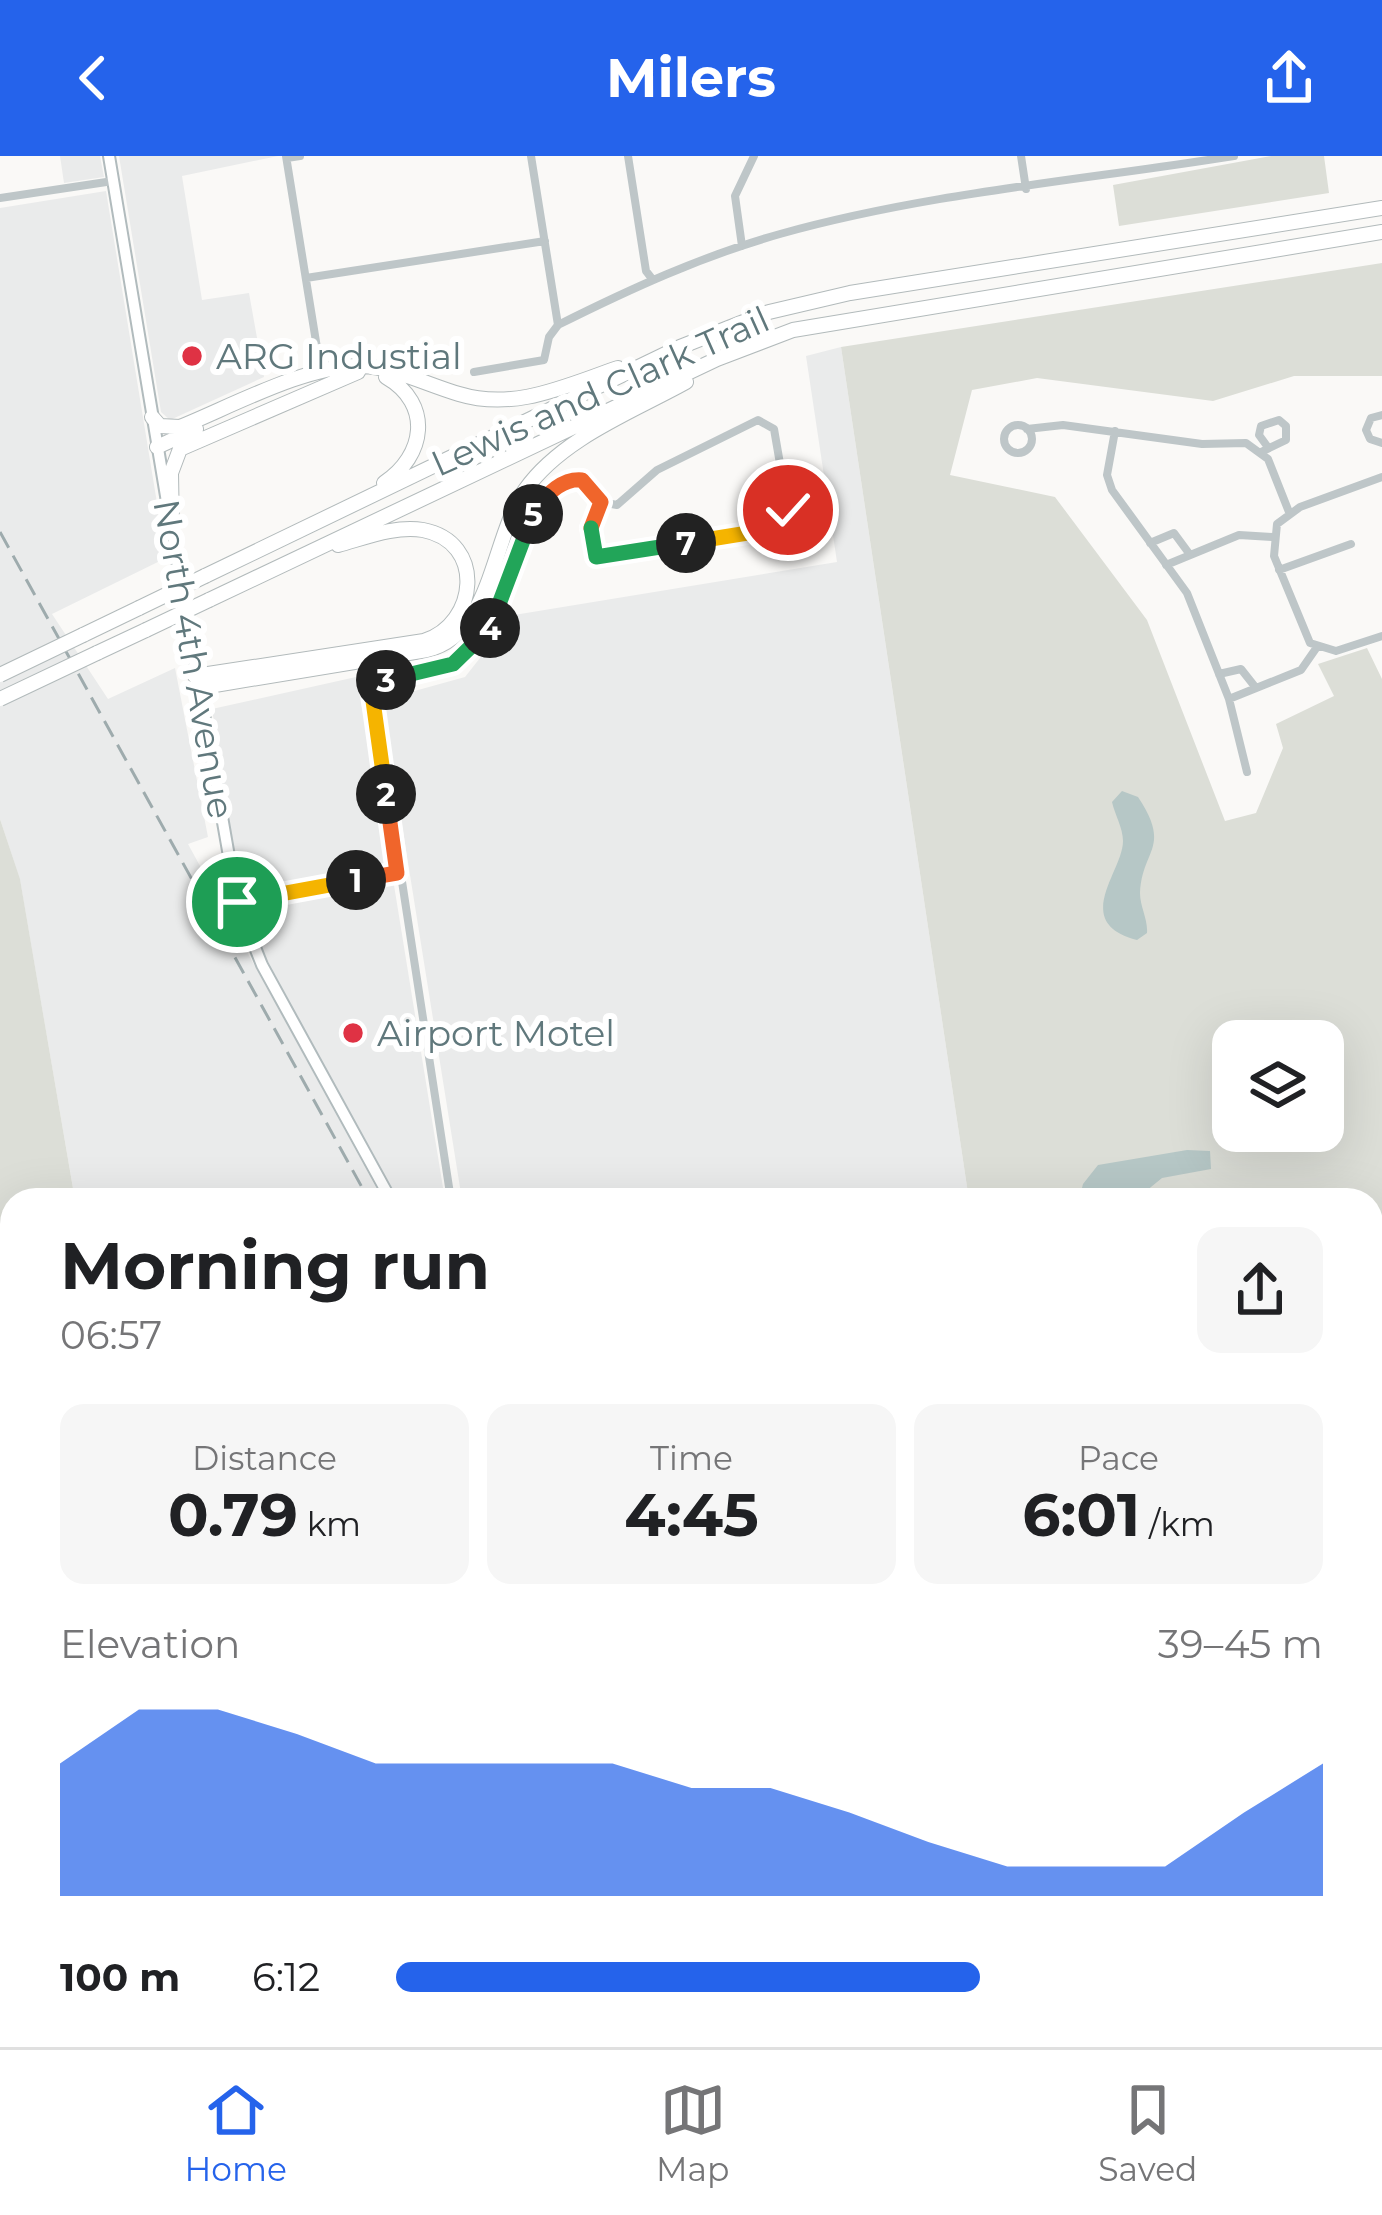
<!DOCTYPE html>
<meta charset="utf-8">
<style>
:root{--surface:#fff;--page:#f6f6f6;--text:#202124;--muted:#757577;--line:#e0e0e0;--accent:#2563eb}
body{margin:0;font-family:Montserrat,sans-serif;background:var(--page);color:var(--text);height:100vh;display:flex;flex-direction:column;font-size:45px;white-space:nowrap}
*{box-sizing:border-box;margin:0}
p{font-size:39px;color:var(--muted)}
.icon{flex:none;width:66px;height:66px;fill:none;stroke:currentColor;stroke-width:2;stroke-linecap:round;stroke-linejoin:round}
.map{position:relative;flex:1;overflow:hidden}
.drawer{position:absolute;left:0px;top:1032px;width:1383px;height:861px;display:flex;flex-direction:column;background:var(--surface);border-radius:36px 36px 0 0;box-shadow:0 12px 48px #0002}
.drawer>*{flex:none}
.tools{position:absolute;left:1212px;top:864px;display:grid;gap:24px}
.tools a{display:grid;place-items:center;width:132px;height:132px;border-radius:24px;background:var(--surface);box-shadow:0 12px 48px #0002;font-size:60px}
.pin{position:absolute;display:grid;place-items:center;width:102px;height:102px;color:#fff;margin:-51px;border:6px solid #fff;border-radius:50%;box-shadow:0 3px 12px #0007}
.km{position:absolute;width:60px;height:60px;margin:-30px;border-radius:50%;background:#222;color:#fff;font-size:33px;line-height:60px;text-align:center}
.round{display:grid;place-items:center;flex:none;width:126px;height:126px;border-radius:24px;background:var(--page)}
.summary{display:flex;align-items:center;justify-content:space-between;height:204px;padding:0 60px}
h1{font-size:66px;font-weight:700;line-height:90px}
.metrics{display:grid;grid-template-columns:repeat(3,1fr);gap:18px;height:204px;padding:12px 60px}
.metrics div{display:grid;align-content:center;border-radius:24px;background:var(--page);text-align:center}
.metrics b{font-size:60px;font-weight:700}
.metrics small{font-size:33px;font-weight:400}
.metrics p{font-size:33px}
.chart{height:336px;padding:24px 60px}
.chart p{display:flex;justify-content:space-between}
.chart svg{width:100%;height:216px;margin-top:12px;fill:var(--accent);opacity:.7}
ul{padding:0 60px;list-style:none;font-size:39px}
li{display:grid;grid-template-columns:192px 144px 1fr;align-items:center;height:90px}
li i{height:30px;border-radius:15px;background:var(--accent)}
header{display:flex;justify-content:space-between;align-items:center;height:156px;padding:0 60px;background:var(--accent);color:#fff;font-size:54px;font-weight:700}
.dock{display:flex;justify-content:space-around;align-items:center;height:168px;border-top:3px solid var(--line);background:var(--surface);font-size:33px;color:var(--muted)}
.dock a{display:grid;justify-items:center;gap:6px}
.dock .selected{color:var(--accent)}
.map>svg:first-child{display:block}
.built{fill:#eaebeb}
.green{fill:#dcded7;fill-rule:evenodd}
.water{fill:#b6c7c6}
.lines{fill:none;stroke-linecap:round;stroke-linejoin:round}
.taxiway{stroke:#ccd2d2;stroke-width:21}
.secondary-casing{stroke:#b1bbbd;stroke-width:14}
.highway-casing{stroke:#b2babb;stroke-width:16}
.street{stroke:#bec6c8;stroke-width:8}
.secondary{stroke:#fff;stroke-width:10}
.highway{stroke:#fff;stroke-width:14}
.rail{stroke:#9eabad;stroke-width:3;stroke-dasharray:18 9;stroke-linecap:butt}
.highway-bridge-casing{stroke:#b2babb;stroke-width:16;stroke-linecap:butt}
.highway-bridge{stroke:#fff;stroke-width:14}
.split-1-casing{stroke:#fff;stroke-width:24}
.split-2-casing{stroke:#fff;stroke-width:24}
.split-3-casing{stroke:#fff;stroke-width:24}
.split-4-casing{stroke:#fff;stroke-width:24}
.split-5-casing{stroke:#fff;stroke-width:24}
.split-6-casing{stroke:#fff;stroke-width:24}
.split-7-casing{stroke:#fff;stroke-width:24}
.split-8-casing{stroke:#fff;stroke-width:24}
.split-1{stroke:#f5b400;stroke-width:15}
.split-2{stroke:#f0652b;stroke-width:15}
.split-3{stroke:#f5b400;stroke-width:15}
.split-4{stroke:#22a559;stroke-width:15}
.split-5{stroke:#22a559;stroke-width:15}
.split-6{stroke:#f0652b;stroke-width:15}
.split-7{stroke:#22a559;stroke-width:15}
.split-8{stroke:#f5b400;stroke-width:15}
.poi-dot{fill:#df3244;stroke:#fff;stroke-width:4.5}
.labels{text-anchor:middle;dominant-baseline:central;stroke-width:12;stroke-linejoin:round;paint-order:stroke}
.poi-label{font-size:36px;fill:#60787c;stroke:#fff;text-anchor:start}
.street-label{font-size:36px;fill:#60787c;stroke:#fff}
</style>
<header><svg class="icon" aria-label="back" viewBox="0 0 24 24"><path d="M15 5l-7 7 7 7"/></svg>Milers<svg class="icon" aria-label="share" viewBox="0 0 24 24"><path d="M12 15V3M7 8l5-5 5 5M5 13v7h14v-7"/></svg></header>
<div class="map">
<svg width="1382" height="1891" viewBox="0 0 1382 1891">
<rect width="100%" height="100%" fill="#faf9f7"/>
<path class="built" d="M60,0H100L104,21L64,27Z
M119,0H278L182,20L202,144L249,137L264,221L170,264L161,256Z
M106,35L166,402L52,458L108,543L175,512L208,681L188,688L383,1044H75L20,724L0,663V52Z
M841,191L969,1044H462L382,544L465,521L514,459L837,406L806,200Z
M356,521L393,712L241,740L212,553Z
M393,723L445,1044H396L265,804L243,751Z
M1382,1061V1891H872L867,1881H1371V1063Z
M0,1238L12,1260V1698L0,1704Z
M12,1715V1881H354L359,1891H0V1720Z
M453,1881H842L848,1891H459Z"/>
<path class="green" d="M1271,0H1324L1329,37L1119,70L1113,29Z
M1382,107V220H1294L1213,245L1037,222L972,234L950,319L1055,341L1147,464L1225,665L1256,657L1283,592L1276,568L1334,540L1318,508L1367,492L1382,523V1061L1371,1063V1044H969L841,191ZM1233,885H1323V975H1233Z
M0,663L20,723L75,1044H12V1091L0,1069Z
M0,1101L12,1123V1195L0,1200Z"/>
<path class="water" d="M1122,635L1138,641C1172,692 1142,693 1140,737C1140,751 1148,763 1147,777L1137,784C1070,766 1123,716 1123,685C1123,672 1115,659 1112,646Z
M1187,994L1210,995L1211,1013L1162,1022L1135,1044H1079L1083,1028L1098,1009Z"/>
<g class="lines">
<path class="taxiway" d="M1382,1571V1615
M1371,1840L1382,1834"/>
<g class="secondary-casing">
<path id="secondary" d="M109,0L167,346
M171,370L237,746L262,809L391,1044
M0,1085L12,1107
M438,1881L443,1891
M853,1881L858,1891"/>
</g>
<g class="highway-casing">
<path id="highway" d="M152,261L160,270L180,271C230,251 308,208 362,210C393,211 428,229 459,238C515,255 565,230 618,212
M157,291L196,273
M384,327C425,300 433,248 386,221
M172,373L171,317L180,293L358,216
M205,420L680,191L769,156L850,137L1382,52
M209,444L717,203L793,174L1382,76
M83,479L139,452
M97,497L146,474
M195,520L424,485C478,468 486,386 423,374C396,369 364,382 338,389
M197,532L427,494C493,478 491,383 525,334C562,282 632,256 686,226"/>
</g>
<path class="street" d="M286,0L318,198
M531,0L558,169
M628,0L646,115L653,124
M1021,0L1026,33
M287,2L300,0
M0,42L113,25
M742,90L735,40L754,0
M306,122L545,85
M474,216L544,204L549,181L558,169C630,133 702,100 780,78C926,37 1084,24 1234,0
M1382,259L1371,262L1366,274L1370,283L1382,287
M1004 283a14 14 0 1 1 28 0a14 14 0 1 1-28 0Z
M1027,273L1063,269L1202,288L1246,287L1268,303L1289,356
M1115,275L1107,319L1112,334L1187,437L1229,543L1247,616
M1261,296L1286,284V270L1279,264L1261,270L1259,279L1267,290
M1382,321L1300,351L1277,368L1274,400L1310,487L1336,495L1382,480
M1150,387L1174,377L1188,396
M1166,409L1239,379L1272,381
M1279,414L1351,388
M1219,518L1241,513L1256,532
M1229,543L1301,514L1317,491
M237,746L397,717
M451,1044L373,537C389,510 452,520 481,486C525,433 505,368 571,323L582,324L601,346L617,349L657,314L758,264L774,273L788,354L778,372L596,402L590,367L601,346
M1371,1091L1382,1089
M0,1209L12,1204
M0,1713L12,1708
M874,1881L880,1891
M981,1891L999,1881
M1154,1891L1172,1881"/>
<use href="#secondary" class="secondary"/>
<use href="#highway" class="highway"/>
<path class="rail" d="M0,376L369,1044
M0,1727L12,1722
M830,1881L836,1891"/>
<g class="highway-bridge-casing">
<path id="highway-bridge" d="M139,452L205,420
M146,474L209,444
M0,519L83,479
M0,543L97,497"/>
</g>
<use href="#highway-bridge" class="highway-bridge"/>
</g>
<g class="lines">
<g class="split-1-casing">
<path id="split-1" d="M237,746L356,724"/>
</g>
<g class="split-2-casing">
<path id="split-2" d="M356,724L397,717L386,638"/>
</g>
<g class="split-3-casing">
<path id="split-3" d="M386,638L373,545L375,532L386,524"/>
</g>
<g class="split-4-casing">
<path id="split-4" d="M386,524L453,508L490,472"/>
</g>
<g class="split-5-casing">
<path id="split-5" d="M490,472L533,358"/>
</g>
<g class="split-6-casing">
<path id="split-6" d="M533,358C544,341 560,322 582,324L601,346L591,372"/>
</g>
<g class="split-7-casing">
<path id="split-7" d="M591,372L596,401L686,387"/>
</g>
<g class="split-8-casing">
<path id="split-8" d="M686,387L778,372L788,354"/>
</g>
<use href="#split-1" class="split-1"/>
<use href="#split-2" class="split-2"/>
<use href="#split-3" class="split-3"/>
<use href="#split-4" class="split-4"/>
<use href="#split-5" class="split-5"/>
<use href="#split-6" class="split-6"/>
<use href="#split-7" class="split-7"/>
<use href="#split-8" class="split-8"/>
</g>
<g class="poi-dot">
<circle cx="192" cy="200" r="12"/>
<circle cx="353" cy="877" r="12"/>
</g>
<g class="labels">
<g class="poi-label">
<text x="216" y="200">ARG Industial</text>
<text x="377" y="877">Airport Motel</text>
</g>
<g class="street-label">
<text transform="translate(600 235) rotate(-24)">Lewis and Clark Trail</text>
<text transform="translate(194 503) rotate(80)">North 4th Avenue</text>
</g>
</g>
</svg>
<div class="tools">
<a><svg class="icon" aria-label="layers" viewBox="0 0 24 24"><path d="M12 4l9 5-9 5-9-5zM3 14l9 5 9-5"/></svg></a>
</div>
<div class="pin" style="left:237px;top:746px;background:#1e9e55"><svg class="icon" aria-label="arrive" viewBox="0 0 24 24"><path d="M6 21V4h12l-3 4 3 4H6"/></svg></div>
<div class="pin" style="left:788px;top:354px;background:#d93025"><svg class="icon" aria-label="check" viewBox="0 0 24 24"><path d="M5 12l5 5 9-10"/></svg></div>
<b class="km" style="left:356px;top:724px">1</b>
<b class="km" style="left:386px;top:638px">2</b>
<b class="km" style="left:386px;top:524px">3</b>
<b class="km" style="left:490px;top:472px">4</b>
<b class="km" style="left:533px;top:358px">5</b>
<b class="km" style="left:686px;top:387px">7</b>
<section class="drawer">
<div class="summary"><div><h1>Morning run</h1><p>06:57</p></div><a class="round"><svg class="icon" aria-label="share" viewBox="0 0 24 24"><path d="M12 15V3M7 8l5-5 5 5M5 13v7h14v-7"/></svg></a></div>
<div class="metrics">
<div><p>Distance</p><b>0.79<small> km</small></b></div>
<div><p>Time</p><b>4:45</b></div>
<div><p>Pace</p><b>6:01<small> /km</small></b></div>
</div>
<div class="chart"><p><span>Elevation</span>39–45 m</p>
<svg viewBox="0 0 160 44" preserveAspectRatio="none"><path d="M0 44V17L10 6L20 6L30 11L40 17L50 17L60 17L70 17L80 22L90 22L100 27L110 33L120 38L130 38L140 38L150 27L160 17V44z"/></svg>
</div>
<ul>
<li><b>100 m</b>6:12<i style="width:63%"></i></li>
</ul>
</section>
</div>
<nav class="dock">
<a class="selected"><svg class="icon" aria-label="home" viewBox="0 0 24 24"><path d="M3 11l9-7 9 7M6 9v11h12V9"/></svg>Home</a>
<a><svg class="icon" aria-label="map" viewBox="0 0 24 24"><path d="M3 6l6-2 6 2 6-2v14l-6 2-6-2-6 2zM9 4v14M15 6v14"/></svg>Map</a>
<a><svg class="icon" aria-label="saved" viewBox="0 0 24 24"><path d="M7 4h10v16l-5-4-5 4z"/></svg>Saved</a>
</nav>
